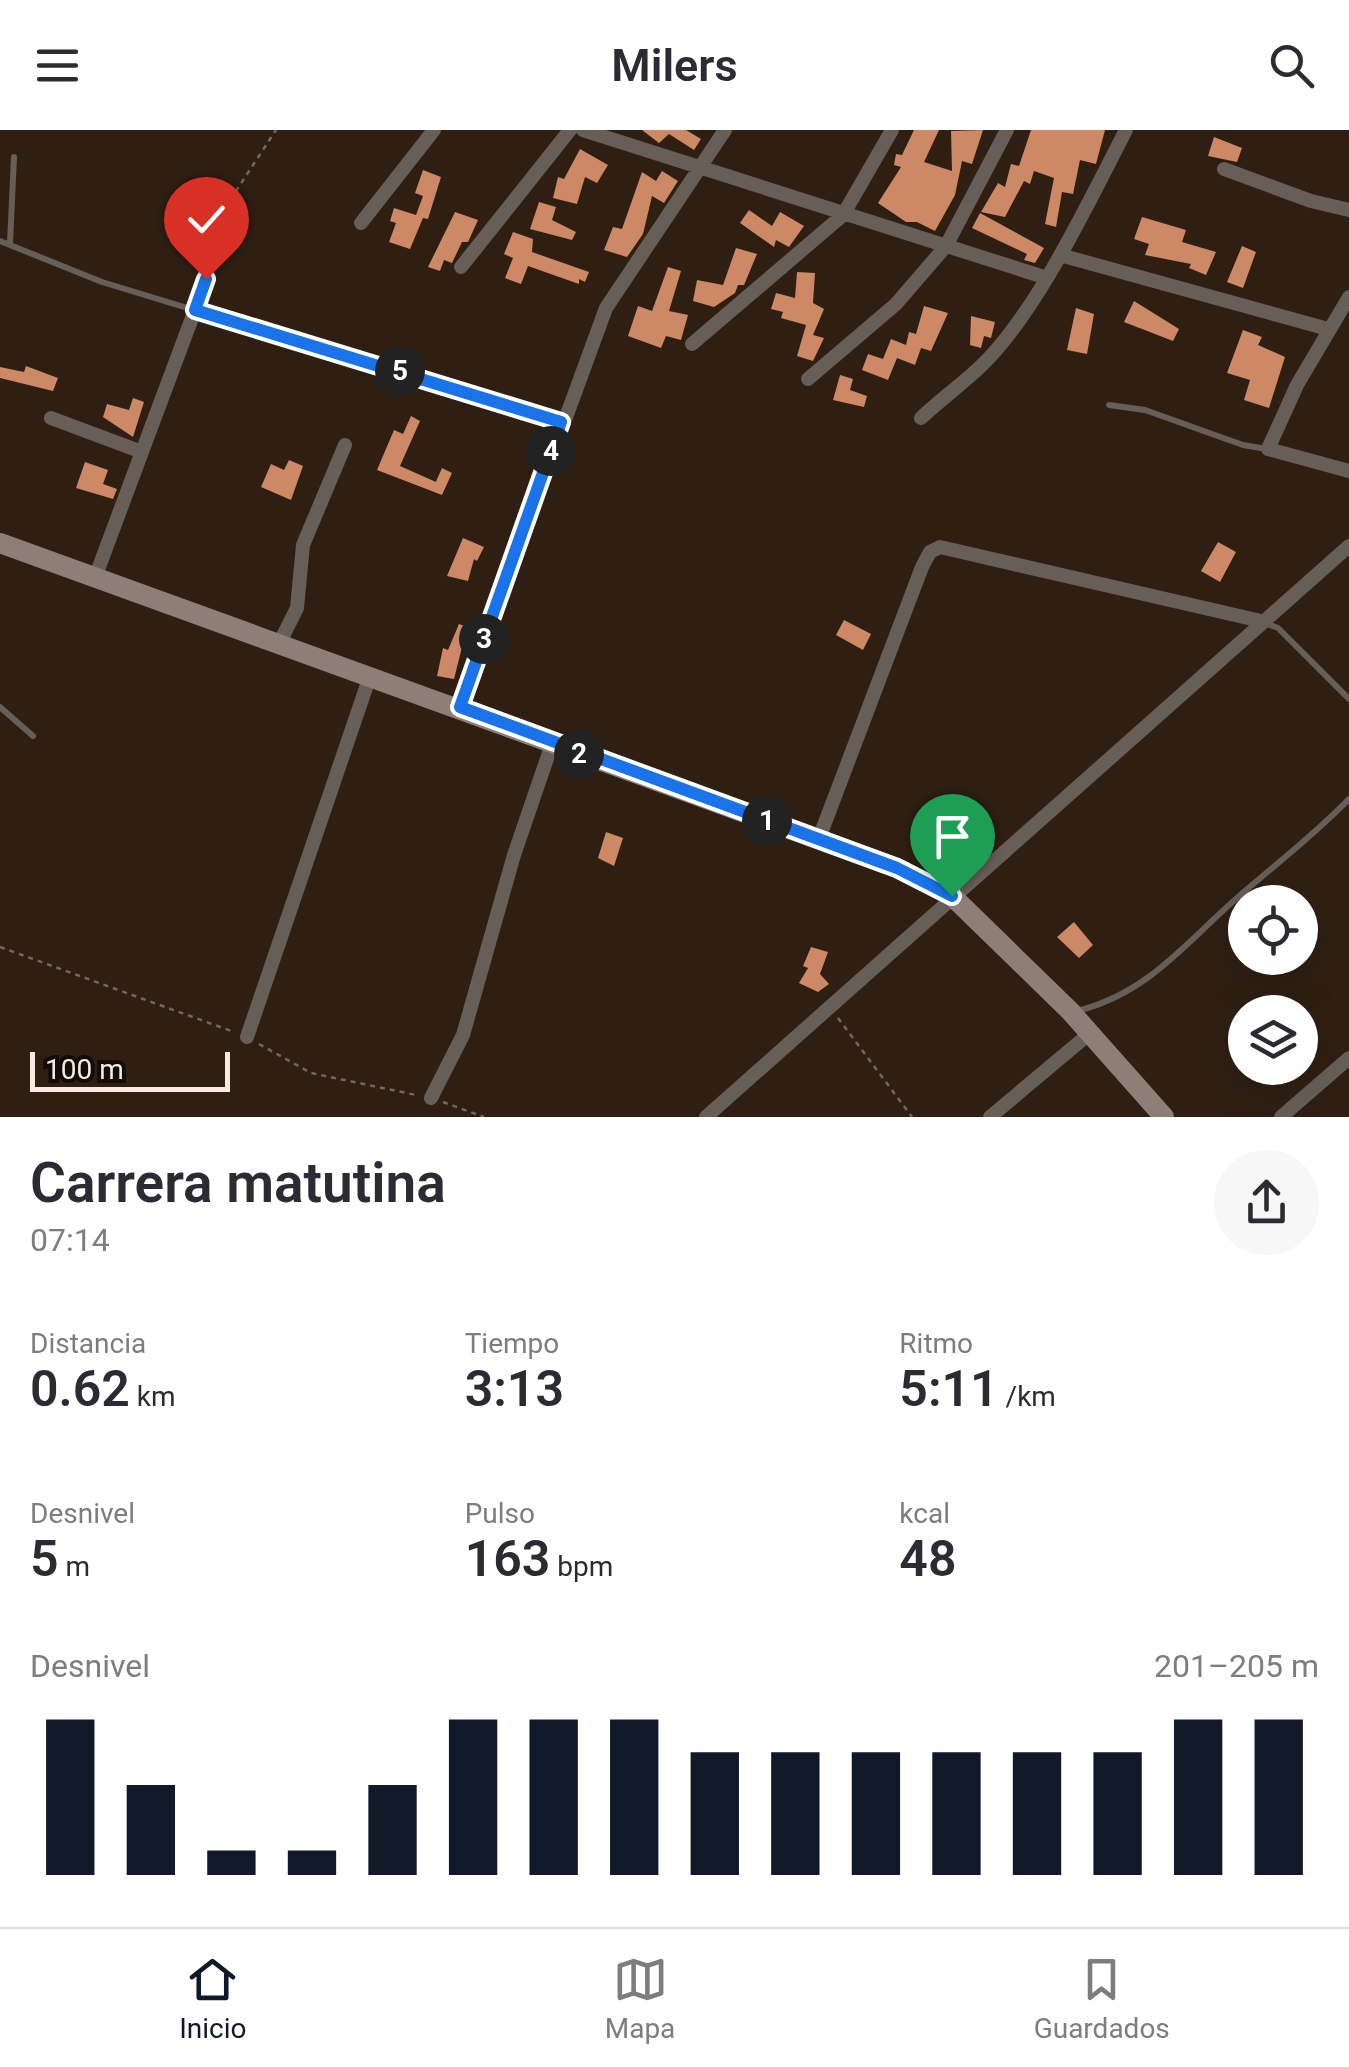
<!DOCTYPE html>
<html lang="es">
<meta charset="utf-8">
<style>
:root{--surface:#fff;--page:#f7f7f7;--text:#2b2b33;--muted:#7c7c81;--line:#e1e1e2;--accent:#111827}
body{margin:0;font-family:Roboto,sans-serif;background:var(--page);color:var(--text);height:100vh;display:flex;flex-direction:column;font-size:38px;white-space:nowrap}
*{box-sizing:border-box;margin:0}
p{font-size:32px;color:var(--muted)}
.icon{flex:none;width:55px;height:55px;fill:none;stroke:currentColor;stroke-width:2;stroke-linecap:round;stroke-linejoin:round}
.map{position:relative;height:987px;overflow:hidden}
.drawer{display:flex;flex-direction:column;background:var(--surface);flex:1}
.drawer>*{flex:none}
.buttons{position:absolute;left:1228px;top:755px;display:grid;gap:20px}
.buttons a{display:grid;place-items:center;width:90px;height:90px;border-radius:50%;background:var(--surface);box-shadow:0 10px 40px #0002;font-size:50px}
.scale{position:absolute;left:30px;bottom:25px;width:200px;box-sizing:border-box;padding-left:10px;border:5px solid #f6ebe3;border-top:0;font-size:28px;line-height:35px;white-space:nowrap;color:#f6ebe3;-webkit-text-stroke:8px #120b06;paint-order:stroke}
.pin{position:absolute;display:grid;place-items:center;width:85px;height:85px;color:#fff;margin:-102px -42px;border-radius:50% 50% 50% 0;rotate:-45deg;box-shadow:0 0 10px #0007}
.pin .icon{rotate:45deg}
.km{position:absolute;width:50px;height:50px;margin:-25px;border-radius:50%;background:#222;color:#fff;font-size:28px;line-height:50px;text-align:center}
.round{display:grid;place-items:center;flex:none;width:105px;height:105px;border-radius:52px;background:var(--page)}
.head{display:flex;align-items:center;justify-content:space-between;height:170px;padding:0 30px}
h1{font-size:55px;font-weight:600;line-height:75px}
.metrics{display:grid;grid-template-columns:repeat(3,1fr);gap:15px;height:170px;padding:10px 30px}
.metrics div{display:grid;align-content:center}
.metrics b{font-size:50px;font-weight:600}
.metrics small{font-size:28px;font-weight:400}
.metrics p{font-size:28px}
.chart{height:280px;padding:20px 30px}
.chart p{display:flex;justify-content:space-between}
.chart svg{width:100%;height:180px;margin-top:10px;stroke:var(--accent);stroke-width:6}
header{display:flex;justify-content:space-between;align-items:center;height:130px;padding:0 30px;background:var(--surface);font-size:45px;font-weight:600}
.dock{display:flex;justify-content:space-around;align-items:center;height:140px;border-top:2px solid var(--line);background:var(--surface);font-size:28px;color:var(--muted)}
.dock a{display:grid;justify-items:center;gap:5px}
.dock .current{color:var(--accent)}
.map>svg:first-child{display:block}
.building{fill:#cd8865}
.lines{fill:none;stroke-linecap:round;stroke-linejoin:round}
.path{stroke:#76675d;stroke-width:2.5;stroke-dasharray:5 5;stroke-linecap:butt}
.lane{stroke:#675e58;stroke-width:6}
.street{stroke:#675e58;stroke-width:14}
.secondary{stroke:#8e7f76;stroke-width:20}
.route-casing{stroke:#fff;stroke-width:20}
.route{stroke:#1a73e8;stroke-width:12}
</style>
<header><svg class="icon" aria-label="menu" viewBox="0 0 24 24"><path d="M4 6h16M4 12h16M4 18h16"/></svg>Milers<svg class="icon" aria-label="search" viewBox="0 0 24 24"><circle cx="10" cy="10" r="6"/><path d="M15 15l6 6"/></svg></header>
<div class="map">
<svg width="1349" height="987" viewBox="0 0 1349 987">
<rect width="100%" height="100%" fill="#2f1f13"/>
<path class="building" d="M642,0H686L701,9L694,20L669,4L659,13Z
M914,0H939L924,32L952,41L951,1L983,0L972,34L962,31L955,65L935,101L917,92H906L878,73L901,37L894,35L896,24L902,25Z
M1031,0H1105L1096,34L1080,30L1073,64L1062,62L1056,97L1045,94L1054,48L1034,41L1030,54L1024,51L1005,87L981,82L998,53L1005,57L1011,34L1019,36Z
M1214,7L1242,18L1237,32L1208,26Z
M580,19L608,35L597,53L585,47L577,74L553,68L558,47L564,49Z
M423,40L441,47L428,89L423,88L410,119L389,112L396,93L390,91L394,78L416,85L423,66L415,63Z
M662,41L678,51L664,73L652,66L643,104L627,127L604,120L613,97L622,99L642,42L656,51Z
M539,72L556,77L552,90L576,102L572,110L530,99Z
M749,80L772,96L780,82L804,96L789,117L776,110L774,117L740,93Z
M455,82L478,90L468,112H462L452,133L444,130L440,141L428,137Z
M980,83L1044,118L1035,133L1024,130L1027,124L972,98Z
M1142,87L1186,100L1182,112L1216,122L1206,145L1189,138L1191,134L1145,125L1149,114L1134,109Z
M513,102L533,109L532,122L589,142L585,152L579,149V154L528,136L521,154L505,148L513,128L504,124Z
M1242,116L1256,122L1243,158L1227,152Z
M736,118L757,124L744,155H738L735,163L714,177L693,171L697,150L723,155Z
M668,137L681,141L669,181L688,185L681,210L666,206L661,218L628,206L638,176L652,181Z
M797,142L815,143L813,173L824,179L813,205L824,208L813,231L797,226L806,195L781,188L783,182L771,179L776,163L795,168Z
M1134,171L1179,199L1173,211L1124,192Z
M924,176L948,183L931,221L921,218L915,235L897,228L888,250L862,240L868,224L883,229L891,209L906,215L909,202L916,204Z
M1076,178L1094,184L1087,224L1067,220Z
M971,186L995,192L991,208L984,206L981,218L970,215Z
M1243,200L1262,207L1258,215L1285,227L1269,278L1244,270L1250,250L1227,243Z
M26,236L58,248L53,261L0,248V237L24,242Z
M840,245L853,249L850,260L867,266L864,277L833,270Z
M133,268L144,272L133,307L103,287L107,274L129,280Z
M411,286L420,291L400,336L436,352L434,356L442,338L452,343L442,365L377,340L394,300L403,304Z
M289,330L303,336L291,370L261,357L271,334L284,340Z
M85,332L108,340L103,354L117,359L113,369L76,358Z
M463,408L484,417L477,431L474,429L468,451L447,446Z
M1218,412L1236,422L1220,452L1201,441Z
M844,490L871,504L863,520L836,505Z
M459,494L477,501L470,520L462,517L454,549L437,546L443,518L448,520Z
M606,702L623,708L614,736L598,728Z
M1074,792L1093,815L1079,828L1057,807Z
M811,817L828,822L820,844L829,854L818,862L799,853L808,838L803,836Z"/>
<g class="lines">
<path class="path" d="M200,165L220,123L236,61L276,0
M0,817L234,902
M838,888L912,987
M259,914L311,943L416,965
M443,972L484,987"/>
<path class="lane" d="M0,111L102,152L561,292
M10,113L14,27
M1109,275L1145,280L1243,315L1267,319
M1262,492L1278,498L1349,569
M0,577L33,606
M1077,881C1152,862 1188,809 1245,761C1281,730 1315,704 1349,669"/>
<path class="street" d="M583,0L1044,147
M1224,39L1311,71L1349,80
M361,93L434,0
M1060,125L1328,199
M461,137L570,0
M1349,167L1297,255L1268,319L1349,341
M692,214L843,85L892,0
M808,249L896,174L946,116L1007,0
M51,288L142,322
M921,288C940,270 961,255 980,237C1037,183 1089,71 1126,0
M96,445L195,180
M280,512L297,478L303,415L345,315
M460,577L606,178L725,0
M818,711L922,437L930,422L940,417L1261,491
M247,907L370,546
M431,968L463,905L514,725L552,614
M706,987L1349,416
M990,987L1089,904
M1281,987L1349,928"/>
<path class="secondary" d="M0,413L897,738L952,766L1071,882L1164,987"/>
</g>
<g class="lines">
<g class="route-casing">
<path id="route" d="M206,149L195,180L561,292L460,577L897,738L952,766"/>
</g>
<use href="#route" class="route"/>
</g>
</svg>
<div class="buttons">
<a><svg class="icon" aria-label="locate" viewBox="0 0 24 24"><circle cx="12" cy="12" r="6"/><path d="M12 2v4M12 18v4M2 12h4M18 12h4"/></svg></a>
<a><svg class="icon" aria-label="layers" viewBox="0 0 24 24"><path d="M12 4l9 5-9 5-9-5zM3 14l9 5 9-5"/></svg></a>
</div>
<div class="scale">100 m</div>
<div class="pin" style="left:952px;top:766px;background:#1e9e55"><svg class="icon" aria-label="arrive" viewBox="0 0 24 24"><path d="M6 21V4h12l-3 4 3 4H6"/></svg></div>
<div class="pin" style="left:206px;top:149px;background:#d93025"><svg class="icon" aria-label="check" viewBox="0 0 24 24"><path d="M5 12l5 5 9-10"/></svg></div>
<b class="km" style="left:767px;top:691px">1</b>
<b class="km" style="left:579px;top:624px">2</b>
<b class="km" style="left:484px;top:509px">3</b>
<b class="km" style="left:551px;top:321px">4</b>
<b class="km" style="left:400px;top:241px">5</b>
</div>
<section class="drawer">
<div class="head"><div><h1>Carrera matutina</h1><p>07:14</p></div><a class="round"><svg class="icon" aria-label="share" viewBox="0 0 24 24"><path d="M12 15V3M7 8l5-5 5 5M5 13v7h14v-7"/></svg></a></div>
<div class="metrics">
<div><p>Distancia</p><b>0.62<small> km</small></b></div>
<div><p>Tiempo</p><b>3:13</b></div>
<div><p>Ritmo</p><b>5:11<small> /km</small></b></div>
</div>
<div class="metrics">
<div><p>Desnivel</p><b>5<small> m</small></b></div>
<div><p>Pulso</p><b>163<small> bpm</small></b></div>
<div><p>kcal</p><b>48</b></div>
</div>
<div class="chart"><p><span>Desnivel</span>201–205 m</p>
<svg viewBox="0 0 160 44" preserveAspectRatio="none"><path d="M5 44V6M15 44V22M25 44V38M35 44V38M45 44V22M55 44V6M65 44V6M75 44V6M85 44V14M95 44V14M105 44V14M115 44V14M125 44V14M135 44V14M145 44V6M155 44V6"/></svg>
</div>
</section>
<nav class="dock">
<a class="current"><svg class="icon" aria-label="home" viewBox="0 0 24 24"><path d="M3 11l9-7 9 7M6 9v11h12V9"/></svg>Inicio</a>
<a><svg class="icon" aria-label="map" viewBox="0 0 24 24"><path d="M3 6l6-2 6 2 6-2v14l-6 2-6-2-6 2zM9 4v14M15 6v14"/></svg>Mapa</a>
<a><svg class="icon" aria-label="saved" viewBox="0 0 24 24"><path d="M7 4h10v16l-5-4-5 4z"/></svg>Guardados</a>
</nav>
